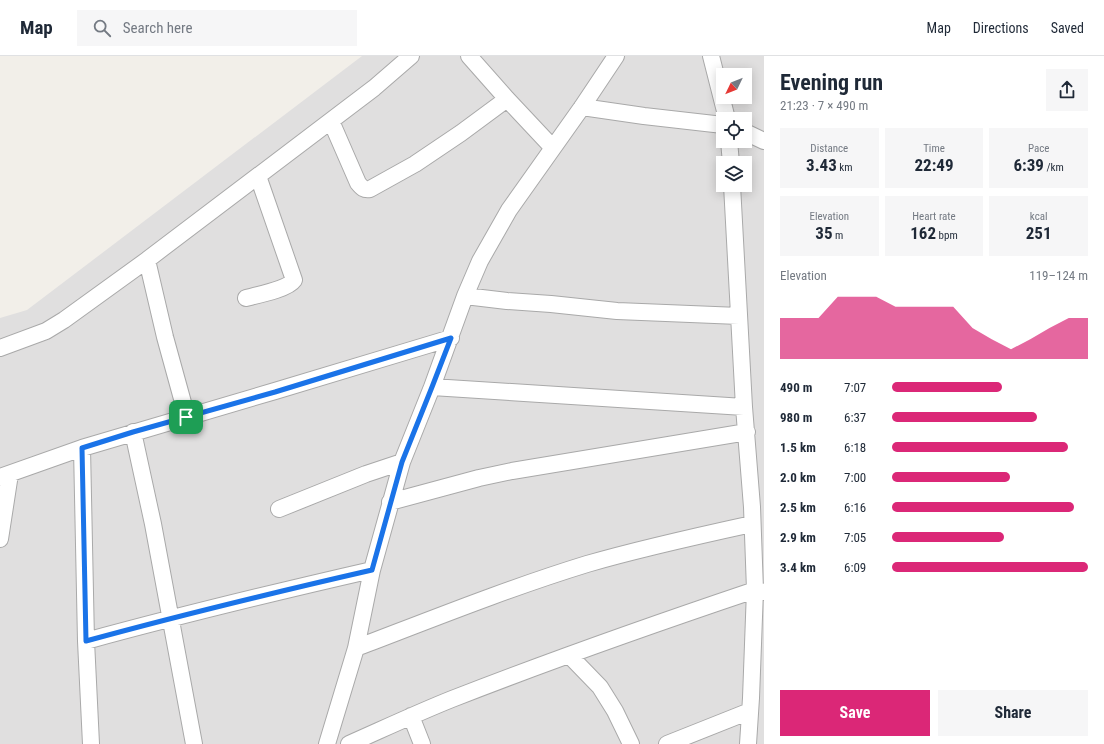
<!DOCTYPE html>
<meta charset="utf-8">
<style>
:root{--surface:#fff;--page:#f6f6f7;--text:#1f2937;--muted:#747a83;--line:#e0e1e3;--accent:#db2777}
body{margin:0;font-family:"Roboto Condensed",sans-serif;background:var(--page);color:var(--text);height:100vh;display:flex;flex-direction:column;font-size:15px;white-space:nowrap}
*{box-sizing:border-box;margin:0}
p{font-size:13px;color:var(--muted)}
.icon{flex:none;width:22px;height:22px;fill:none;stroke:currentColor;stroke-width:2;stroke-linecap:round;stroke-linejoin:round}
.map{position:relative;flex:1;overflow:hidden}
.side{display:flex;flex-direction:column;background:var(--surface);width:340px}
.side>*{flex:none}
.needle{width:26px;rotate:227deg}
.tools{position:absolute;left:716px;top:12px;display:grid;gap:8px}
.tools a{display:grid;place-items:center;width:36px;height:36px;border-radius:0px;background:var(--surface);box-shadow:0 2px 10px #0003;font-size:20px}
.pin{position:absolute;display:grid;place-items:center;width:34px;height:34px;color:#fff;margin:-17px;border-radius:8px;box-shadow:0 2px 6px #0006}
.round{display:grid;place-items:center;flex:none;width:42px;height:42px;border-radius:0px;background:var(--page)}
.headline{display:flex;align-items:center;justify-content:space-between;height:68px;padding:0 16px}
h1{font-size:22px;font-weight:700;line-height:30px}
.stats{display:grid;grid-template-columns:repeat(3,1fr);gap:6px;height:68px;padding:4px 16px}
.stats div{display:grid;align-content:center;border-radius:0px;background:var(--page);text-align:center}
.stats b{font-size:17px;font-weight:700}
.stats small{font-size:11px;font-weight:400}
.stats p{font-size:11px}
.chart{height:112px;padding:8px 16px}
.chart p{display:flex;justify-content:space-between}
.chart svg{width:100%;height:72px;margin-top:4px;fill:var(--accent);opacity:.7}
.action{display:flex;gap:8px;margin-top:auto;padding:8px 16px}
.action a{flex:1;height:46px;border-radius:0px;background:var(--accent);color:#fff;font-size:16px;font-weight:700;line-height:46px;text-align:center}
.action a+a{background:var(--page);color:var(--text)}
ul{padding:0 16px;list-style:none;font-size:13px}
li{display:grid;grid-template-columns:64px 48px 1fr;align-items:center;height:30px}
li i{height:10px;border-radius:5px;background:var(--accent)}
header{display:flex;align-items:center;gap:24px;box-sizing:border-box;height:56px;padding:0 20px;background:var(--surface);border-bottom:1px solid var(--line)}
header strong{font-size:19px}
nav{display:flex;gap:22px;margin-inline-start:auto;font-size:14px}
.search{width:280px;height:36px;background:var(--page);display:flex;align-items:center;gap:10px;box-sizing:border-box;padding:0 14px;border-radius:0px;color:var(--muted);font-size:15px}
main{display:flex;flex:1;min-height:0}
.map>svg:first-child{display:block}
.residential{fill:#e0dfdf;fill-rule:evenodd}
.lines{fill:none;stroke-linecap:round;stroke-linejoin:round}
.street-casing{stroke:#a9a9a9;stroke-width:18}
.street{stroke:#fff;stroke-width:16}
.route-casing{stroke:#fff;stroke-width:8}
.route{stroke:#1a73e8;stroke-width:5}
</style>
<header>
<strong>Map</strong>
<div class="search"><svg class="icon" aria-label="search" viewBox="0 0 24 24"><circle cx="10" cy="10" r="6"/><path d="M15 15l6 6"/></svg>Search here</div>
<nav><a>Map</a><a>Directions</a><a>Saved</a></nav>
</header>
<main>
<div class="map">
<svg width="764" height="688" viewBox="0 0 764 688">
<rect width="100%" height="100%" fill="#f2efe9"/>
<path class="residential" d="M362,0H764V688H0V262L27,254ZM723,19H745V41H723ZM723,63H745V85H723ZM723,107H745V129H723Z"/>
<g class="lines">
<g class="street-casing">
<path id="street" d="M469,0L507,43L553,92
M711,0L727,63
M582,51L644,60L723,69
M331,65L358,127C362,132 364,134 370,133L415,108L461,77L507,43
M745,76L764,85
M729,85L731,107
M732,129L744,351L752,451L755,534L751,642L748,688
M147,204L165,281L187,361
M465,240L507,245L551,248L617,255L739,260
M246,242C258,239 288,233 294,224L258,120
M0,292L46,275L64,264L147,204L374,32L411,0
M432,331L744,351
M133,376L153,468L194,688
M82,392L86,585L91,688
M0,421L82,392L275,335L451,282
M390,446L479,422L512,415L747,376
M279,453L366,418L402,406
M0,483L10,418
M86,585C181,559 276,536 372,514
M356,592C432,563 509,532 587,508C642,492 697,480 752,468
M569,599L600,631L615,655L631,688
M411,660L422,688
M327,688L356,592L372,514L402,406L432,331L465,240L480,205L509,154L582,51L616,0
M349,688C383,673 417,657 452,643C552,604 654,568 755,534L764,536
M667,688L750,655"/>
</g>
<use href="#street" class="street"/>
</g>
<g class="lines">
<g class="route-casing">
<path id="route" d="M451,282L432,331L402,406L372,514C276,536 181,559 86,585L82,392L133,376L275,336Z"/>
</g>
<use href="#route" class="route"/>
</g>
</svg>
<div class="tools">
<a><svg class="needle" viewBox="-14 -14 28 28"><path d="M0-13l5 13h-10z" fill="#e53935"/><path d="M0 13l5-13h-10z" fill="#747a83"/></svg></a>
<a><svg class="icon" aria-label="locate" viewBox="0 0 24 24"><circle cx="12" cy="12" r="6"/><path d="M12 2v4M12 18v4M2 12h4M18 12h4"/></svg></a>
<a><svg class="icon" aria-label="layers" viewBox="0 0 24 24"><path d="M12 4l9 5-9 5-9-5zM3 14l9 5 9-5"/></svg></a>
</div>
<div class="pin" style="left:186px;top:361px;background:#1e9e55"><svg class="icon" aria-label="arrive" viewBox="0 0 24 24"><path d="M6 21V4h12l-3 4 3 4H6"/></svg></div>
</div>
<section class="side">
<div class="headline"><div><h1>Evening run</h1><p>21:23 · 7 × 490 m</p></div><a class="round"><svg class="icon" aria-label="share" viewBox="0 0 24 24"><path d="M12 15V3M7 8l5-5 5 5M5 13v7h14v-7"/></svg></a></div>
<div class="stats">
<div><p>Distance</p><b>3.43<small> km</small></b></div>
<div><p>Time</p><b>22:49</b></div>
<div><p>Pace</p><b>6:39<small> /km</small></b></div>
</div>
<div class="stats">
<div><p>Elevation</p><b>35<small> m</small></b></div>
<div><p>Heart rate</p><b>162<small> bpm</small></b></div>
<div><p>kcal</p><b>251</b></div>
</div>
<div class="chart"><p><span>Elevation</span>119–124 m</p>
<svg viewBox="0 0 160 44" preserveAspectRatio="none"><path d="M0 44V19L10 19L20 19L30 6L40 6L50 6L60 12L70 12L80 12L90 12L100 25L110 32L120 38L130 32L140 25L150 19L160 19V44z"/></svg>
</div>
<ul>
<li><b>490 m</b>7:07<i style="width:56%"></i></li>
<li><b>980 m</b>6:37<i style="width:74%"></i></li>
<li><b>1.5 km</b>6:18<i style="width:90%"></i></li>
<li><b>2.0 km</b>7:00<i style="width:60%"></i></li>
<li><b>2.5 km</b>6:16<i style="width:93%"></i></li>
<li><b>2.9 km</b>7:05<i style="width:57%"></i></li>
<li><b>3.4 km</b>6:09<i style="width:100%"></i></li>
</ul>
<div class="action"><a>Save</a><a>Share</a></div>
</section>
</main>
